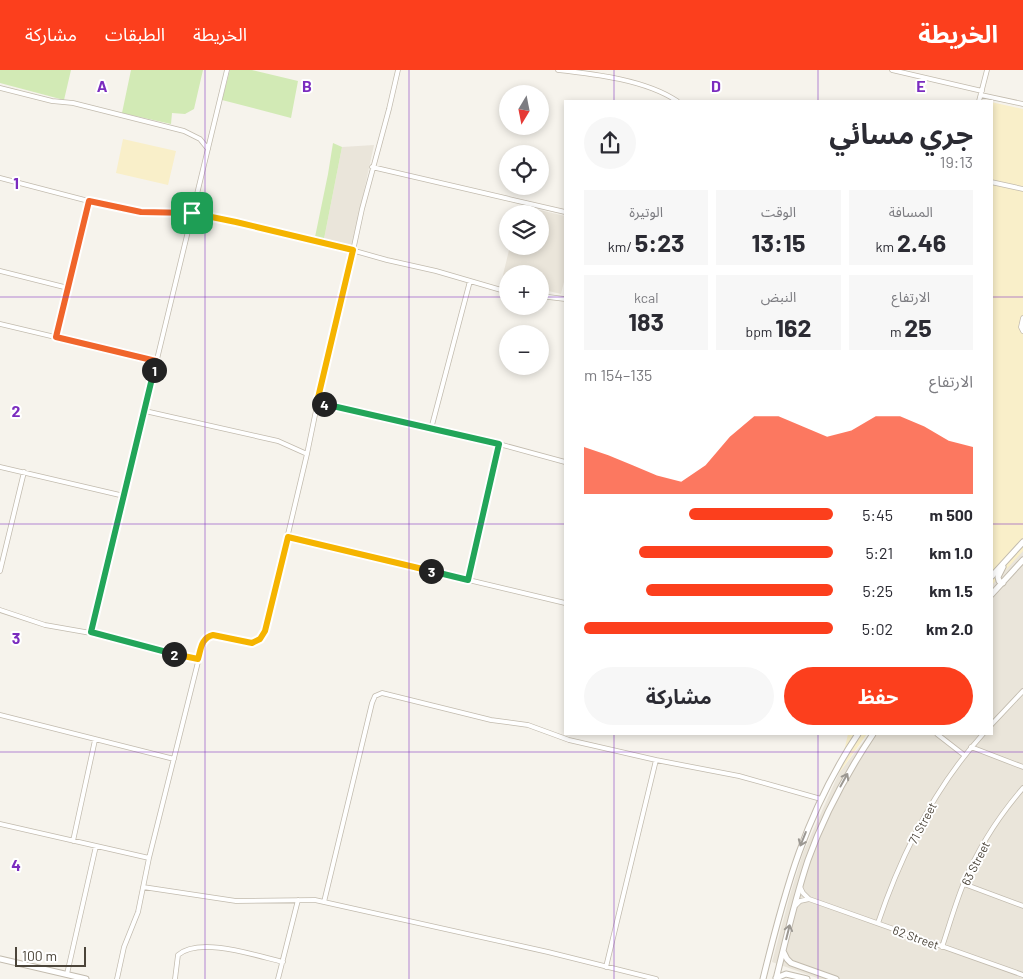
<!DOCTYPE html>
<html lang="ar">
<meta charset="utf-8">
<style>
:root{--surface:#fff;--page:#f7f7f7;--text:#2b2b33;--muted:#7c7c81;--accent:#fc3f1d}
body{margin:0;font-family:Barlow,"Noto Sans Arabic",sans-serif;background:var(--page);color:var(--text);direction:rtl;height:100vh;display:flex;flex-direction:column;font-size:19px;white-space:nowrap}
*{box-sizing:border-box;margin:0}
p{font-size:16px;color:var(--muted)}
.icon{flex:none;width:28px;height:28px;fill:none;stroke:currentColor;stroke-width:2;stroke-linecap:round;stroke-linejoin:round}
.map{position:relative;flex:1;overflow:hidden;direction:ltr}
.sheet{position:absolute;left:564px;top:30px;width:429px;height:635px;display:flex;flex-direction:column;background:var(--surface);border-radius:0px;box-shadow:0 2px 8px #0003;direction:rtl}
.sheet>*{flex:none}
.needle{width:32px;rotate:190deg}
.fabs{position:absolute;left:499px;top:15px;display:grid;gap:10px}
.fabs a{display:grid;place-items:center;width:50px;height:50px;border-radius:50%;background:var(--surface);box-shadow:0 2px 8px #0003;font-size:25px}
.scale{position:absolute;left:15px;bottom:12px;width:71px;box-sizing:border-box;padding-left:5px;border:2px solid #4b4439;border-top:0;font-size:14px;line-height:18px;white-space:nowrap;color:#4b4439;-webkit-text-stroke:4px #fff;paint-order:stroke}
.pin{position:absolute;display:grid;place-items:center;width:42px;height:42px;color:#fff;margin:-21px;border-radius:10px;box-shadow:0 2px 8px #0006}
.km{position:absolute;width:25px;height:25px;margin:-12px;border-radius:50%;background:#222;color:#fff;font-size:14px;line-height:25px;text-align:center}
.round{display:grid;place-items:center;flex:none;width:52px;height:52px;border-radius:26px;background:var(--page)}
.summary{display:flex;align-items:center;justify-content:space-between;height:85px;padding:0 20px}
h1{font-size:28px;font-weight:700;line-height:38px}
.stats{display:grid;grid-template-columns:repeat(3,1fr);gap:8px;height:85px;padding:5px 20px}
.stats div{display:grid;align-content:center;border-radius:0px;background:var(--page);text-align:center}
.stats b{font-size:25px;font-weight:700}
.stats small{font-size:14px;font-weight:400}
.stats p{font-size:14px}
.chart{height:140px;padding:10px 20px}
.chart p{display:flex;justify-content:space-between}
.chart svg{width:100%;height:90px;margin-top:5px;fill:var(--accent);opacity:.7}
.action{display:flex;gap:10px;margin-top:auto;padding:10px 20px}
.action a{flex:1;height:58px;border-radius:30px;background:var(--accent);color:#fff;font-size:20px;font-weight:700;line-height:58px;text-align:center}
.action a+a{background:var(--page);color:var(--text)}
ul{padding:0 20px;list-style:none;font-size:16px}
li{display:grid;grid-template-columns:80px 60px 1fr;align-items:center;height:38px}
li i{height:12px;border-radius:6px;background:var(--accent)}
header{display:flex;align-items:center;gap:30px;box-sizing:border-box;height:70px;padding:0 25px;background:var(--accent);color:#fff}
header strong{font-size:24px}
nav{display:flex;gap:28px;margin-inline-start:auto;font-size:18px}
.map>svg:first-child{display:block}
.residential{fill:#eae5da}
.green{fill:#d2eab5}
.sand{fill:#f9efc9}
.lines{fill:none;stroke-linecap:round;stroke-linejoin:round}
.minor-casing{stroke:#c2bbae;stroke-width:5.5}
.tertiary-casing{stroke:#c2bbae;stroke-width:7}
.minor{stroke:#fff;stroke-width:4}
.tertiary{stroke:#fff;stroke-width:5}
.oneway{stroke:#9c9892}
.split-1-casing{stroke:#fff;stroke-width:10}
.split-2-casing{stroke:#fff;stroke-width:10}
.split-3-casing{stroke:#fff;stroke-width:10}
.split-4-casing{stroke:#fff;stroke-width:10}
.split-5-casing{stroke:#fff;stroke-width:10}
.split-1{stroke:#f0652b;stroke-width:6}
.split-2{stroke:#22a559;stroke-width:6}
.split-3{stroke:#f5b400;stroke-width:6}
.split-4{stroke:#22a559;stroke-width:6}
.split-5{stroke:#f5b400;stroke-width:6}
.grid{fill:none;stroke:#7b2cbf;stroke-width:1;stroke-opacity:0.55}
.labels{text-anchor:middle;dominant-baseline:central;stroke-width:4;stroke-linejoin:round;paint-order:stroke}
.street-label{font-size:12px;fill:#4b4439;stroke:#fff}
.grid-label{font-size:16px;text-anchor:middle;font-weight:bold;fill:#7b2cbf;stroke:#fff;stroke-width:4;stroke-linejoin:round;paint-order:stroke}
</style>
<header>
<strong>الخريطة</strong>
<nav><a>الخريطة</a><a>الطبقات</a><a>مشاركة</a></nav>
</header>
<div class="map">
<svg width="1023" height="909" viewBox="0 0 1023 909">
<rect width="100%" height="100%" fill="#f6f3ec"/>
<path class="residential" d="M374,75L352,176L324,169L342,77Z
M519,135L565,146V208L561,224L540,219V204H508L507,210L502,209L510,176H540V144H517Z
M1023,478V909H820L772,892L790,825L803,783L839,703L869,664H991V513Z"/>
<path class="green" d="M0,0H71L64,30L0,13Z
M131,0H203L194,39L185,44L172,43L171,54L122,43Z
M230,0H252L298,11L291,48L222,30Z
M333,73L342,77L324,169L315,167L328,104Z"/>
<path class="sand" d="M991,32L1023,39V481L991,516Z
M123,69L176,81L168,115L116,103Z
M848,664H867L839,703Z"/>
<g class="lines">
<g class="minor-casing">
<path id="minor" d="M558,0C595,4 646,10 677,31
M892,0L982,21
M0,18L52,31L73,33L184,61L200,69L208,79
M981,25L1023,34
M979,31L987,0
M372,97L565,142
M0,108L123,140L154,143H192L211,146L323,172L387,190L436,201L508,222
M991,112L1023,119
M0,201L68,218
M540,226L565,229
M1023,248L1021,257L1023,261
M0,254L156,291
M56,267L89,131
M317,332L499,374L565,392
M145,341L278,371L307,384
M431,359L470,211
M0,397L124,426
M288,467L565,533
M0,501L24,402
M468,510L499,374
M0,540L45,555L102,565L165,582L198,589
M91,562L227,0
M0,645L174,689
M991,655L1023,621
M937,664L964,685
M971,677L1023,697
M0,754L149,788
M73,771L95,670
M964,814L1023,836
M143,817L236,831L315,830L548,882L656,909
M800,817L803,823L809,829L1023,905
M324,832L372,633L375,626L382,623L491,650L528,655L569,670L656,690L739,706L821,729
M796,835L800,831L809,829
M878,853C901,785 935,717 983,664
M942,877C949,856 955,835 963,815C977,780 999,746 1023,718
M606,897L656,690
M67,904L96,776
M117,909L124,877L138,842L149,788L203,572C216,554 243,580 261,569L265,561L307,384L321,316L342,232L362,139L389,39L398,0
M175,909L178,885C200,866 257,886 283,892
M278,909L298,830"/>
</g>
<g class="tertiary-casing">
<path id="tertiary" d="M991,507L1023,472
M1003,513L999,511L998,507L1003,497
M991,525L1023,490
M783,881L787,889L791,893L836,909
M0,889L86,909
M776,908L786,904L807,909
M763,909C785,819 806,742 858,664
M776,909C786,869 795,829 808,790C824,745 847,703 873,664"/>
</g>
<use href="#minor" class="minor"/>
<use href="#tertiary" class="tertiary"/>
</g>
<defs><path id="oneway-shaft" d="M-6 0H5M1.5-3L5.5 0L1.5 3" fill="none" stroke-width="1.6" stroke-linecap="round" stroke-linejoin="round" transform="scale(1.25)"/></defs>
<g class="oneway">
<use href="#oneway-shaft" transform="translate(844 710) rotate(-61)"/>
<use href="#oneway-shaft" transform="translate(803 769) rotate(112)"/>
<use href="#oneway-shaft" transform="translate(788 862) rotate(-76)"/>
</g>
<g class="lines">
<g class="split-1-casing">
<path id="split-1" d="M154,300L156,291L56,267L89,131L141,142L192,143"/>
</g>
<g class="split-2-casing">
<path id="split-2" d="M154,300L91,562L174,584"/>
</g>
<g class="split-3-casing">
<path id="split-3" d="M174,584L198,589C201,579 201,568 213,565L252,573L260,569L265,561L288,467L431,501"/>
</g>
<g class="split-4-casing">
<path id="split-4" d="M324,334L499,374L468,510L431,501"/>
</g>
<g class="split-5-casing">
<path id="split-5" d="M192,143L236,152L353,180L317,332L324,334"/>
</g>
<use href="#split-1" class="split-1"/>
<use href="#split-2" class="split-2"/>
<use href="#split-3" class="split-3"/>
<use href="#split-4" class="split-4"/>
<use href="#split-5" class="split-5"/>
</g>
<path class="grid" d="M205,0V909M409,0V909M614,0V31M818,0V31M0,227H508M540,227H565M991,227H1023M0,454H565M991,454H1023M614,664V909M818,664V909M0,682H1023"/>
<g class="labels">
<g class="street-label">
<text transform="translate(922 753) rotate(-62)">71 Street</text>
<text transform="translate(975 793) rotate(-63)">63 Street</text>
<text transform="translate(916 867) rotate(20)">62 Street</text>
</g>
</g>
<g class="grid-label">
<text x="102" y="22">A</text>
<text x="307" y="22">B</text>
<text x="716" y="22">D</text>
<text x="921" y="22">E</text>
<text x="16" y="119">1</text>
<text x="16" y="347">2</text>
<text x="16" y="574">3</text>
<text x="16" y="801">4</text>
</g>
</svg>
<div class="fabs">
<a><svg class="needle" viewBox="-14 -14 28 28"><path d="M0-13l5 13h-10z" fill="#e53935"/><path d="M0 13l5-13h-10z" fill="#7c7c81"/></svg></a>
<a><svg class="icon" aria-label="locate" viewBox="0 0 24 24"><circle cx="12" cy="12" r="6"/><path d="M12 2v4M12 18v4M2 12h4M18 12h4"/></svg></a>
<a><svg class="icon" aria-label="layers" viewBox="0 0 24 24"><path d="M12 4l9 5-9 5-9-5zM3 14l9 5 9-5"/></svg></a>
<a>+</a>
<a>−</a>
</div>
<div class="scale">100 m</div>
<div class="pin" style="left:192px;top:143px;background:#1e9e55"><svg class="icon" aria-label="arrive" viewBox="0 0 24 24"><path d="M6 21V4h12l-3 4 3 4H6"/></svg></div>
<b class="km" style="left:154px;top:300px">1</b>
<b class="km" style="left:174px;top:584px">2</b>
<b class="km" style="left:431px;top:501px">3</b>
<b class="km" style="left:324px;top:334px">4</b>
<section class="sheet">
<div class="summary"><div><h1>جري مسائي</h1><p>19:13</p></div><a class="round"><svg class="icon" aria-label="share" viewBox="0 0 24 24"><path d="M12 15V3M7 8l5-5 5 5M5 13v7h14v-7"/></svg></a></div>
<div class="stats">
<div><p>المسافة</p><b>2.46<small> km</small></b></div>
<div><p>الوقت</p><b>13:15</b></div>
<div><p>الوتيرة</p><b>5:23<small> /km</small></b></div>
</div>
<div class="stats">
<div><p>الارتفاع</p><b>25<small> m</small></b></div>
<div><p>النبض</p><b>162<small> bpm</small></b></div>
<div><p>kcal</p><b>183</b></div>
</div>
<div class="chart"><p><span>الارتفاع</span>135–154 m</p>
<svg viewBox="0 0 160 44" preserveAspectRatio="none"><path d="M0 44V21L10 25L20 30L30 35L40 38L50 30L60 16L70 6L80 6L90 11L100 16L110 13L120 6L130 6L140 11L150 18L160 21V44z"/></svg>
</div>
<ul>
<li><b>500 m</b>5:45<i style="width:58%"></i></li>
<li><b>1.0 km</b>5:21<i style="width:78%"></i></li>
<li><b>1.5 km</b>5:25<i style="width:75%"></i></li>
<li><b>2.0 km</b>5:02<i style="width:100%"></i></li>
</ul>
<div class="action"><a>حفظ</a><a>مشاركة</a></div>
</section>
</div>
